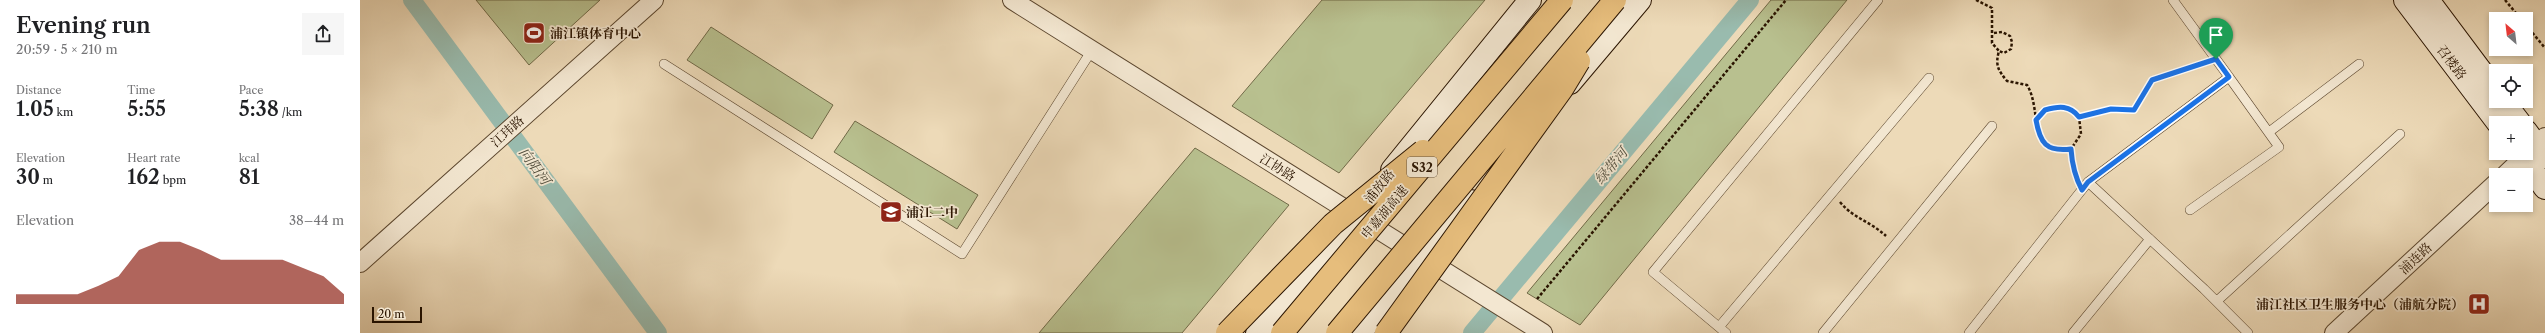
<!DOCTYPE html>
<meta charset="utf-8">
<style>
:root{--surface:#fff;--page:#f6f6f6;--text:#202124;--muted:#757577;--accent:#8f2418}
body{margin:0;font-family:"Libre Caslon Text","Noto Serif SC",serif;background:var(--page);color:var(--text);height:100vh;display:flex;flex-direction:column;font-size:15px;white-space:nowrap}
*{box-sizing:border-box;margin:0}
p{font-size:13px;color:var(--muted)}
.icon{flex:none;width:22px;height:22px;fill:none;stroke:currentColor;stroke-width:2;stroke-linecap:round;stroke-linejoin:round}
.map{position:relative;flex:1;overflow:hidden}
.panel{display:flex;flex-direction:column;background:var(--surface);width:360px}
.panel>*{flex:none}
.needle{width:26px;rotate:332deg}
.controls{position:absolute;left:2129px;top:12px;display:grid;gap:8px}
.controls a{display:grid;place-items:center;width:44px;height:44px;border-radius:0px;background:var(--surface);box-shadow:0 2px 6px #0003;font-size:20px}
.scale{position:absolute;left:12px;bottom:10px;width:50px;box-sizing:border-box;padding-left:4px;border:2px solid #2a1400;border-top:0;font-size:11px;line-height:14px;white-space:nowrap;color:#2a1400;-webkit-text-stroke:3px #f3e7d1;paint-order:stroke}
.pin{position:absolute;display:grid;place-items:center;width:34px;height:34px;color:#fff;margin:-41px -17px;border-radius:50% 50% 50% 0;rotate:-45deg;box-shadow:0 0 4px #0007}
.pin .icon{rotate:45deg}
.round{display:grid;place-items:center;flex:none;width:42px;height:42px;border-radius:0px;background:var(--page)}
.head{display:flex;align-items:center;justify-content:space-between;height:68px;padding:0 16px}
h1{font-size:22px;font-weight:600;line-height:30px}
.metrics{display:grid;grid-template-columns:repeat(3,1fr);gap:6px;height:68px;padding:4px 16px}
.metrics div{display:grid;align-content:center}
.metrics b{font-size:20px;font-weight:600}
.metrics small{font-size:11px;font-weight:400}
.metrics p{font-size:11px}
.chart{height:112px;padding:8px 16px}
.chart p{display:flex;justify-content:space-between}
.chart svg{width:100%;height:72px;margin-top:4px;fill:var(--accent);opacity:.7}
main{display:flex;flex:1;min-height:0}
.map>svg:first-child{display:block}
.green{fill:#b8c08f;stroke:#716a48}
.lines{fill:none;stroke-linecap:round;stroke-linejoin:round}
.canal{stroke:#99bbae;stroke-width:18}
.lane-casing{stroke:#5b462e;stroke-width:10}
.street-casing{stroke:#5b462e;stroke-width:20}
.secondary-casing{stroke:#2a1400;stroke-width:24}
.path{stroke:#2a1400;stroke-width:2.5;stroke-dasharray:3 2;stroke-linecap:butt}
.lane{stroke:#f3e7d1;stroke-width:9}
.street{stroke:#f3e7d1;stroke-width:18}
.secondary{stroke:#f3e7d1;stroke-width:22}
.highway-bridge-casing{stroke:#2a1400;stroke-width:24;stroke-linecap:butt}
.highway-bridge{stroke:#e6bd7c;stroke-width:22}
.route-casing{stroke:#fff;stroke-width:8}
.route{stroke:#1a73e8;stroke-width:5}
.labels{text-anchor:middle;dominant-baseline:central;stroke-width:3.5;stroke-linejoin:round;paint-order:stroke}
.shield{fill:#f3e7d1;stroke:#66533f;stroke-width:1}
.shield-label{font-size:12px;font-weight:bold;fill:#2a1400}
.poi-label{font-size:13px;font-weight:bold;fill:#2a1400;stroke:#f3e7d1;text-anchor:start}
.street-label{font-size:13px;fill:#2a1400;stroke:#f3e7d1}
.water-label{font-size:14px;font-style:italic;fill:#514e3d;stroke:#f3e7d1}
</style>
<main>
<section class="panel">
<div class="head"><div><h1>Evening run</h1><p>20:59 · 5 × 210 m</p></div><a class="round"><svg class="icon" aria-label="share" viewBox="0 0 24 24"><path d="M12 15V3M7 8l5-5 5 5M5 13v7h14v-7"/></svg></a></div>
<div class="metrics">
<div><p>Distance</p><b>1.05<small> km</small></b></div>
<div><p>Time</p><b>5:55</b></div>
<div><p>Pace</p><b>5:38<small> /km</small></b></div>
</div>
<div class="metrics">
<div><p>Elevation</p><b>30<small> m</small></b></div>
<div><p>Heart rate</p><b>162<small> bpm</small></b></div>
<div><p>kcal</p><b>81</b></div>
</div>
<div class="chart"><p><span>Elevation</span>38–44 m</p>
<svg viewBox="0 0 160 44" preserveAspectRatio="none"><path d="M0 44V38L10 38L20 38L30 38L40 33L50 27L60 11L70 6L80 6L90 11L100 17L110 17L120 17L130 17L140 22L150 27L160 38V44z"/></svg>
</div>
</section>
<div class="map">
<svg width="2185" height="333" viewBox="0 0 2185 333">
<rect width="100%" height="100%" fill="#eddab8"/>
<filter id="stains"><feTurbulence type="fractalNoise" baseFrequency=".005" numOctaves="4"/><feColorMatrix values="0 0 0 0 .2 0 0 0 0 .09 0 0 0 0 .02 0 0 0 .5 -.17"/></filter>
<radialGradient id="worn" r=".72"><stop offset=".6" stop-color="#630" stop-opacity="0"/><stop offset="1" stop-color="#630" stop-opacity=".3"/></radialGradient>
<path class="green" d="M116,0H240L169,65Z
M962,0H1125L979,173L872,106Z
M1411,0H1487L1220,325L1167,293Z
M351,27L473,105L452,139L327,60Z
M495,121L618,195L597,229L474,152Z
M835,148L929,205L822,333H679Z"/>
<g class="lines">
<path class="canal" d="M52,0L298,333
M1112,333L1390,0"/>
<g class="lane-casing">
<path id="lane" d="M304,64L602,254L732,50
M1909,132L1999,64
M1728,182L1869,77L1813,0
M1830,210L1919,147L1869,77
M1857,301L2040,134
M1359,327L1569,78
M1366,333L1293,272L1518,0
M1463,333L1632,126
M1609,333L1728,182L1844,289L1888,333
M1713,333L1790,239"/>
</g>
<g class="street-casing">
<path id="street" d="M652,0L1183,333
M2145,175L2185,137
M0,263L294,0
M1974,333L2136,183"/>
</g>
<g class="secondary-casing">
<path id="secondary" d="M2045,0L2138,123
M2068,0L2136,91
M1210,83L1280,0
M2143,101L2160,123
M2166,131L2185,157
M2160,153L2185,188
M1032,170L1170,0
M897,333L1002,207
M1000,333L1111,201"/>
</g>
<path class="path" d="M1616,0L1632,8V43L1639,51C1635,65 1638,70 1647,81L1667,85C1683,111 1665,154 1711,149L1715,176
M2145,0L2161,19
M2166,25L2185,48
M1634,33L1642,32L1650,36L1652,42L1651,49L1644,53L1639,51
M1719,117L1751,109L1775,110L1792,80L1842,62
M1676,120C1687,107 1697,104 1713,110L1719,117L1721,134L1711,149
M1480,202C1494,219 1510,221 1526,236
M1177,299L1426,0"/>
<use href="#lane" class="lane"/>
<use href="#street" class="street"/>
<use href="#secondary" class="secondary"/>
<g class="highway-bridge-casing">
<path id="highway-bridge" d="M867,333L973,224L1063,151
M922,333L1202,0
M977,333L1255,0
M1026,333L1202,89L1219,61"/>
</g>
<use href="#highway-bridge" class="highway-bridge"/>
</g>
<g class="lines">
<g class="route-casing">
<path id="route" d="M1856,59L1869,77L1728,182L1722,190C1715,177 1712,164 1711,149C1686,152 1680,143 1676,120L1685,110C1699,106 1710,105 1719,117L1751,109L1774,110L1792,80Z"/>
</g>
<use href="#route" class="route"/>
</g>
<defs>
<g id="stadium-square" transform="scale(1.15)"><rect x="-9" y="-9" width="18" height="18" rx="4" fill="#8f2418" stroke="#f3e7d1"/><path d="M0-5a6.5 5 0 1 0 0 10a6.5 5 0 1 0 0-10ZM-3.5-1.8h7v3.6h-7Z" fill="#fff"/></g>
<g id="school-square" transform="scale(1.15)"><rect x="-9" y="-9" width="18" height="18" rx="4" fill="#8f2418" stroke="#f3e7d1"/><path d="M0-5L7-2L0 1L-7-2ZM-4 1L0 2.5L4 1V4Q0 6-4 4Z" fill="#fff"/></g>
<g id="hospital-square" transform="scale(1.15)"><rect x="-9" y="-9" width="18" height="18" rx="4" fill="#8f2418" stroke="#f3e7d1"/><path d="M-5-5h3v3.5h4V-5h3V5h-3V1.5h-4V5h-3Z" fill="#fff"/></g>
</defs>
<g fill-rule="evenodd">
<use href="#stadium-square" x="174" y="33"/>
<use href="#school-square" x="531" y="212"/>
<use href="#hospital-square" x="2119" y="304"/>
</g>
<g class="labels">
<rect class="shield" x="1047" y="157" width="30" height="20" rx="3"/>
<g class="shield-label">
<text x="1062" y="167">S32</text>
</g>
<g class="poi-label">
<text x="190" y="33">浦江镇体育中心</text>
<text x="546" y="212">浦江二中</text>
<text x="2104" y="304" text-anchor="end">浦江社区卫生服务中心（浦航分院）</text>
</g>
<g class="street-label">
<text transform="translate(2092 62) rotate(53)">召楼路</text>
<text transform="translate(147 131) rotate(-42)">江玮路</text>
<text transform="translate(918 167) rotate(32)">江协路</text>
<text transform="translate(1019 186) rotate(-51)">浦放路</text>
<text transform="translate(1024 212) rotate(-50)">申嘉湖高速</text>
<text transform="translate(2055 258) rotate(-43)">浦连路</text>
</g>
<g class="water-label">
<text transform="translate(175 166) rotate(54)">向阳河</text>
<text transform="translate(1251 166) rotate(-50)">绿带河</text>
</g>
</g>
<rect width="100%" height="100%" filter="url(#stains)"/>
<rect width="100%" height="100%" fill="url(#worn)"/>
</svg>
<div class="controls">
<a><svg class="needle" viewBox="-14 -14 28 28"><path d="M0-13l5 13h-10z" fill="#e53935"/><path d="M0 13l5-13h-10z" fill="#757577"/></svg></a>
<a><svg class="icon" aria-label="locate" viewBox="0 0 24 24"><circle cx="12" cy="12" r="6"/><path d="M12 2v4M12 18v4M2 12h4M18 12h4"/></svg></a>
<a>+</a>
<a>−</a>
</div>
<div class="scale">20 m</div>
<div class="pin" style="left:1856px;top:59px;background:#1e9e55"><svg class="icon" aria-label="arrive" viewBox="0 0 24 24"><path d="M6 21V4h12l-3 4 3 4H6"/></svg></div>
</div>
</main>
